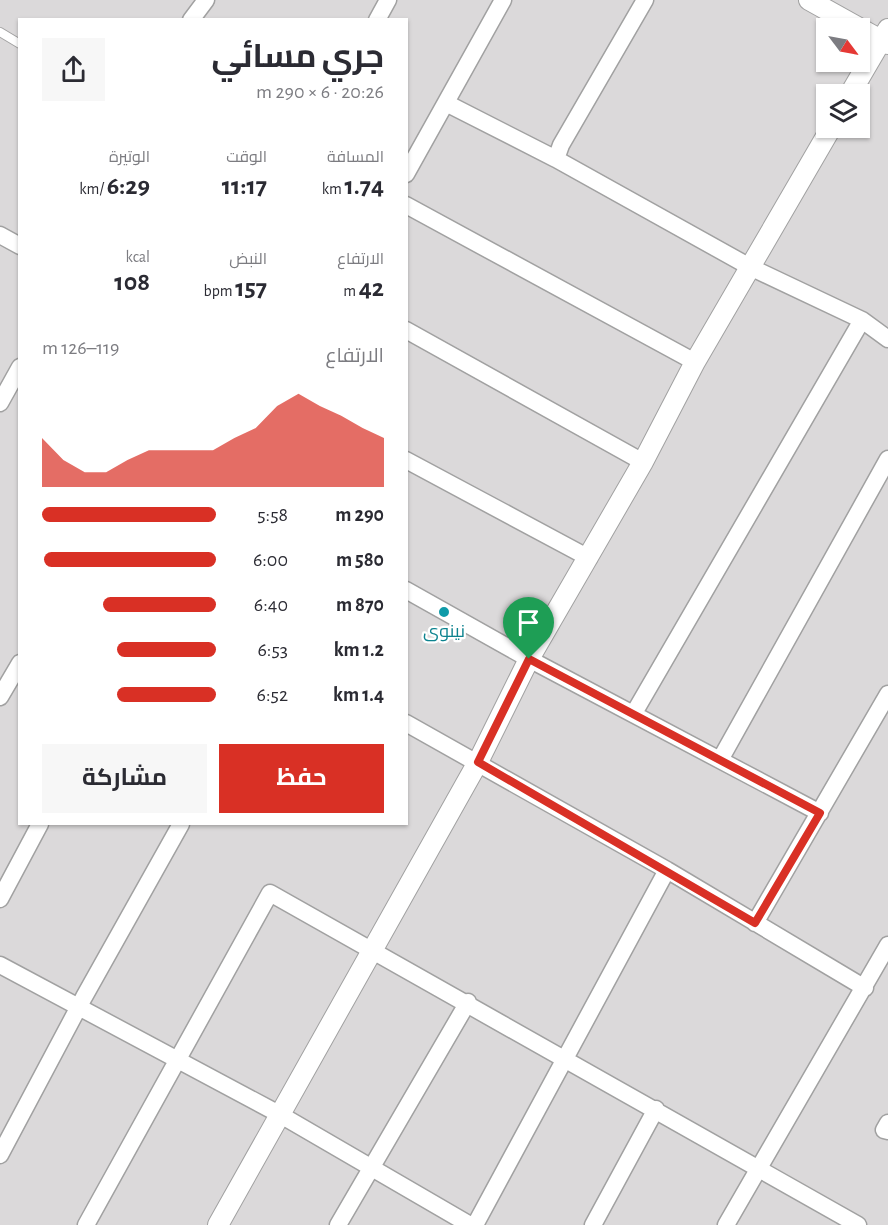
<!DOCTYPE html>
<html lang="ar">
<meta charset="utf-8">
<style>
:root{--surface:#fff;--page:#f7f7f7;--text:#2b2b33;--muted:#7c7c81;--accent:#d93025}
body{margin:0;font-family:"Alegreya Sans",Cairo,sans-serif;background:var(--page);color:var(--text);direction:rtl;height:100vh;display:flex;flex-direction:column;font-size:22px;white-space:nowrap}
*{box-sizing:border-box;margin:0}
p{font-size:20px;color:var(--muted)}
.icon{flex:none;width:33px;height:33px;fill:none;stroke:currentColor;stroke-width:2;stroke-linecap:round;stroke-linejoin:round}
.map{position:relative;flex:1;overflow:hidden;direction:ltr}
.side{position:absolute;left:18px;top:18px;width:390px;height:807px;display:flex;flex-direction:column;background:var(--surface);border-radius:0px;box-shadow:0 2px 4px #0004;direction:rtl}
.side>*{flex:none}
.needle{width:39px;rotate:122deg}
.buttons{position:absolute;left:816px;top:18px;display:grid;gap:12px}
.buttons a{display:grid;place-items:center;width:54px;height:54px;border-radius:0px;background:var(--surface);box-shadow:0 2px 4px #0004;font-size:30px}
.pin{position:absolute;display:grid;place-items:center;width:51px;height:51px;color:#fff;margin:-62px -26px;border-radius:50% 50% 50% 0;rotate:-45deg;box-shadow:0 0 6px #0007}
.pin .icon{rotate:45deg}
.round{display:grid;place-items:center;flex:none;width:63px;height:63px;border-radius:0px;background:var(--page)}
.head{display:flex;align-items:center;justify-content:space-between;height:102px;padding:0 24px}
h1{font-size:33px;font-weight:700;line-height:45px}
.stats{display:grid;grid-template-columns:repeat(3,1fr);gap:9px;height:102px;padding:6px 24px}
.stats div{display:grid;align-content:center}
.stats b{font-size:26px;font-weight:700}
.stats small{font-size:16px;font-weight:400}
.stats p{font-size:16px}
.chart{height:168px;padding:12px 24px}
.chart p{display:flex;justify-content:space-between}
.chart svg{width:100%;height:108px;margin-top:6px;fill:var(--accent);opacity:.7}
.action{display:flex;gap:12px;margin-top:auto;padding:12px 24px}
.action a{flex:1;height:69px;border-radius:0px;background:var(--accent);color:#fff;font-size:24px;font-weight:700;line-height:69px;text-align:center}
.action a+a{background:var(--page);color:var(--text)}
ul{padding:0 24px;list-style:none;font-size:20px}
li{display:grid;grid-template-columns:96px 72px 1fr;align-items:center;height:45px}
li i{height:15px;border-radius:8px;background:var(--accent)}
.map>svg:first-child{display:block}
.residential{fill:#dbd9da;fill-rule:evenodd}
.lines{fill:none;stroke-linecap:round;stroke-linejoin:round}
.service-casing{stroke:#a1a1a1;stroke-width:10}
.minor-casing{stroke:#a1a1a1;stroke-width:19}
.tertiary-casing{stroke:#a1a1a1;stroke-width:22}
.service{stroke:#fff;stroke-width:8}
.minor{stroke:#fff;stroke-width:16}
.tertiary{stroke:#fff;stroke-width:20}
.route-casing{stroke:#fff;stroke-width:12}
.route{stroke:#d93025;stroke-width:8}
.culture-dot{fill:#0f9aa8;stroke:#fff;stroke-width:2}
.labels{text-anchor:middle;dominant-baseline:central;stroke-width:4.5;stroke-linejoin:round;paint-order:stroke}
.culture-label{font-size:18px;fill:#0d838f;stroke:#fff}
</style>
<div class="map">
<svg width="888" height="1225" viewBox="0 0 888 1225">
<rect width="100%" height="100%" fill="#efe8e1"/>
<path class="residential" d="M0,0H888V1225H0ZM20,20H406V824H20ZM826,28H860V62H826ZM826,94H860V128H826Z"/>
<g class="lines">
<g class="service-casing">
<path id="service" d="M0,32L20,44"/>
</g>
<g class="minor-casing">
<path id="minor" d="M191,20L206,0
M377,20L388,0
M446,103L556,159L750,267L862,320L888,339
M556,159L561,145L645,0
M406,174L503,0
M406,205L695,362
M0,235L20,246
M406,330L643,462
M0,403L20,367
M406,460L589,558
M406,590L529,659L820,813
M0,697L20,663
M634,713L862,320
M406,723L667,870L865,988
M720,760L888,459
M0,899L40,824
M755,923L888,694
M0,965L279,1114L470,1225
M888,1123L884,1130L888,1131
M0,1155L84,997L181,824
M86,1225L270,893L858,1225
M338,1225L468,1002
M475,1225L667,870
M593,1225L656,1109
M726,1225L888,945"/>
</g>
<g class="tertiary-casing">
<path id="tertiary" d="M809,0L888,44
M850,94L888,29
M218,1225L478,762L529,659L643,462L695,362L831,128"/>
</g>
<use href="#service" class="service"/>
<use href="#minor" class="minor"/>
<use href="#tertiary" class="tertiary"/>
</g>
<g class="lines">
<g class="route-casing">
<path id="route" d="M529,659L820,813L755,923L478,762Z"/>
</g>
<use href="#route" class="route"/>
</g>
<circle class="culture-dot" cx="444" cy="612" r="6"/>
<g class="labels">
<g class="culture-label">
<text x="444" y="632">نينوى</text>
</g>
</g>
</svg>
<div class="buttons">
<a><svg class="needle" viewBox="-14 -14 28 28"><path d="M0-13l5 13h-10z" fill="#e53935"/><path d="M0 13l5-13h-10z" fill="#7c7c81"/></svg></a>
<a><svg class="icon" aria-label="layers" viewBox="0 0 24 24"><path d="M12 4l9 5-9 5-9-5zM3 14l9 5 9-5"/></svg></a>
</div>
<div class="pin" style="left:529px;top:659px;background:#1e9e55"><svg class="icon" aria-label="arrive" viewBox="0 0 24 24"><path d="M6 21V4h12l-3 4 3 4H6"/></svg></div>
<section class="side">
<div class="head"><div><h1>جري مسائي</h1><p>20:26 · 6 × 290 m</p></div><a class="round"><svg class="icon" aria-label="share" viewBox="0 0 24 24"><path d="M12 15V3M7 8l5-5 5 5M5 13v7h14v-7"/></svg></a></div>
<div class="stats">
<div><p>المسافة</p><b>1.74<small> km</small></b></div>
<div><p>الوقت</p><b>11:17</b></div>
<div><p>الوتيرة</p><b>6:29<small> /km</small></b></div>
</div>
<div class="stats">
<div><p>الارتفاع</p><b>42<small> m</small></b></div>
<div><p>النبض</p><b>157<small> bpm</small></b></div>
<div><p>kcal</p><b>108</b></div>
</div>
<div class="chart"><p><span>الارتفاع</span>119–126 m</p>
<svg viewBox="0 0 160 44" preserveAspectRatio="none"><path d="M0 44V24L10 33L20 38L30 38L40 33L50 29L60 29L70 29L80 29L90 24L100 20L110 11L120 6L130 11L140 15L150 20L160 24V44z"/></svg>
</div>
<ul>
<li><b>290 m</b>5:58<i style="width:100%"></i></li>
<li><b>580 m</b>6:00<i style="width:99%"></i></li>
<li><b>870 m</b>6:40<i style="width:65%"></i></li>
<li><b>1.2 km</b>6:53<i style="width:57%"></i></li>
<li><b>1.4 km</b>6:52<i style="width:57%"></i></li>
</ul>
<div class="action"><a>حفظ</a><a>مشاركة</a></div>
</section>
</div>
